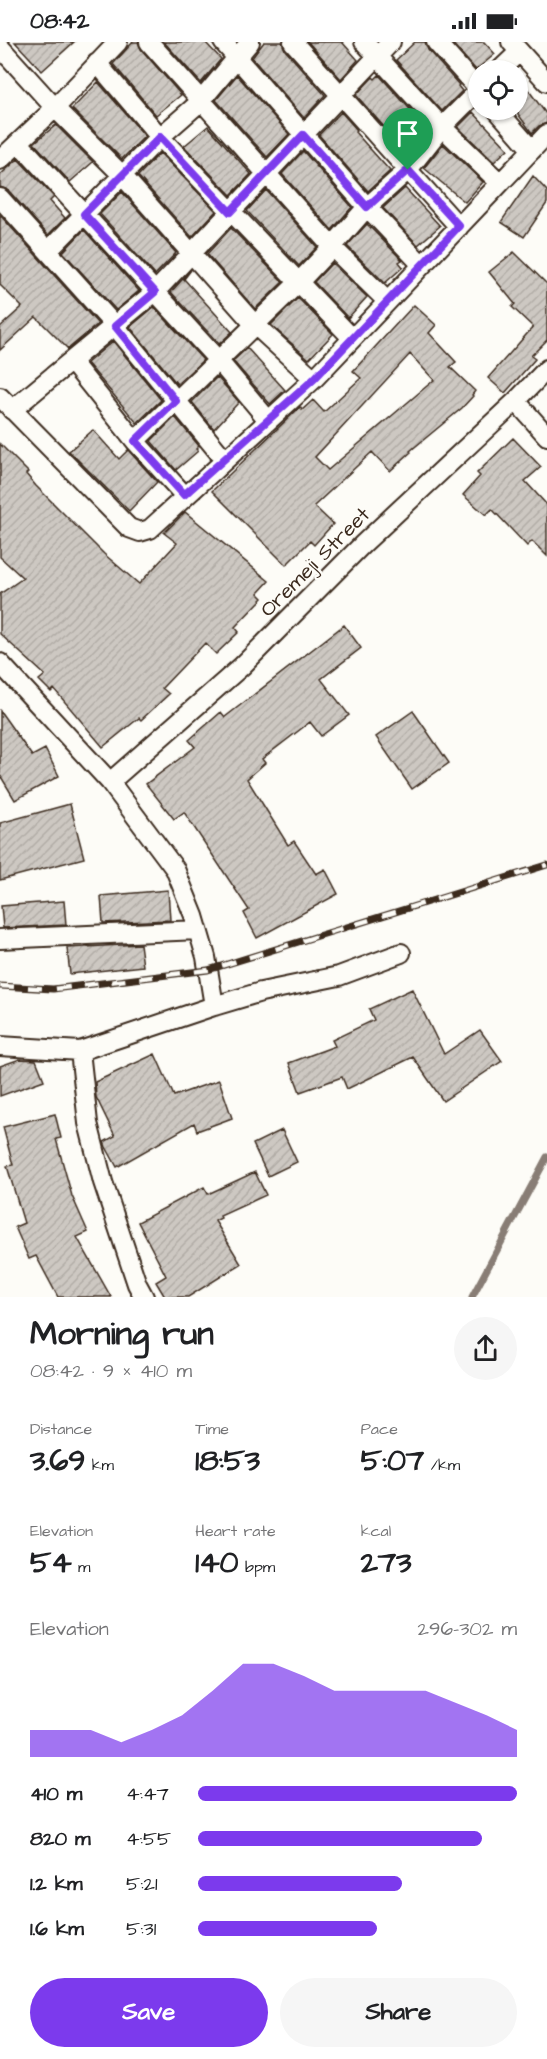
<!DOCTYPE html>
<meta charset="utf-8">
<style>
:root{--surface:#fff;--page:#f6f6f6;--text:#202124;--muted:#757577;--accent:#7c3aed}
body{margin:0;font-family:"Architects Daughter",sans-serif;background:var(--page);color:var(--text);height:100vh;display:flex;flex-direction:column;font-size:22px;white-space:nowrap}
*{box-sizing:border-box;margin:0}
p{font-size:20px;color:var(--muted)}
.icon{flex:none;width:33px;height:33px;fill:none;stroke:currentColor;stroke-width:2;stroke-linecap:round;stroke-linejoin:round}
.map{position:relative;height:1255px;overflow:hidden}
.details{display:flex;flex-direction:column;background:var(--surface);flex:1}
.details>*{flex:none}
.tools{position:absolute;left:468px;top:18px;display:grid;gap:12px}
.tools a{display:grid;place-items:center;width:60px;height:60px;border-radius:50%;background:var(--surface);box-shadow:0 2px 4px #0004;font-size:30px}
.pin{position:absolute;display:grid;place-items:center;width:51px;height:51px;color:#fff;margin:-62px -26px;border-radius:50% 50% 50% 0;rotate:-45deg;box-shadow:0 0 6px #0007}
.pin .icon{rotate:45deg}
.round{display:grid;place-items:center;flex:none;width:63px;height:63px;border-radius:32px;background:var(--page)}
.overview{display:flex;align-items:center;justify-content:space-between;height:102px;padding:0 30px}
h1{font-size:33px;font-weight:800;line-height:45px}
.metrics{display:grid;grid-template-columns:repeat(3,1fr);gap:9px;height:102px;padding:6px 30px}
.metrics div{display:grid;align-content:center}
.metrics b{font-size:30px;font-weight:800}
.metrics small{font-size:16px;font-weight:400}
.metrics p{font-size:16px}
.chart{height:168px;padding:12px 30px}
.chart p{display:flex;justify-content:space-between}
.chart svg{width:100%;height:108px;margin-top:6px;fill:var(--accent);opacity:.7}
.button{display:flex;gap:12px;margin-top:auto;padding:12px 30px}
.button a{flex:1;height:69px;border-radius:36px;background:var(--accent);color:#fff;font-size:24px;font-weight:800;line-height:69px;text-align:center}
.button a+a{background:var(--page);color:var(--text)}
ul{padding:0 30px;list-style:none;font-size:20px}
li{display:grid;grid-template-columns:96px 72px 1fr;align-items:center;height:45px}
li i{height:15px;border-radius:8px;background:var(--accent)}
.status{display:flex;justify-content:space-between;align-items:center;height:42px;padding:0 30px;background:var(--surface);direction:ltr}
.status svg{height:16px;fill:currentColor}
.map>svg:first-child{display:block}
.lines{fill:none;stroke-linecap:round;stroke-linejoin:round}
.stream{stroke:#887d74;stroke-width:7}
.building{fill:url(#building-hatch);stroke:#3b2a1e;stroke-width:1.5;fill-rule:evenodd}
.minor-casing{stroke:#3b2a1e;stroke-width:22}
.minor{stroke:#fdfcf7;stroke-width:18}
.rail-casing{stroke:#3b2a1e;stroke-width:7}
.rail{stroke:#fdfcf7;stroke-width:4.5;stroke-dasharray:14;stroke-linecap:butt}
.route-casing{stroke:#fff;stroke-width:12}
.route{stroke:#7c3aed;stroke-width:8}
.labels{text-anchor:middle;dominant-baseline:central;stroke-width:4.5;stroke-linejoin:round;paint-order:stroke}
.street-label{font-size:21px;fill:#3b2a1e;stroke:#fdfcf7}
</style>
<div class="status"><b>08:42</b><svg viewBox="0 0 49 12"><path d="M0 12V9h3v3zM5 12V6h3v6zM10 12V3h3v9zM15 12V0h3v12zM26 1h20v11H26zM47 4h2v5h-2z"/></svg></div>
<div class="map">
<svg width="547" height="1255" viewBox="0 0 547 1255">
<defs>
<pattern id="building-hatch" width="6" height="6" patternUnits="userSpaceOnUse" patternTransform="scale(1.5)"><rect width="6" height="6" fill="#cdc8c2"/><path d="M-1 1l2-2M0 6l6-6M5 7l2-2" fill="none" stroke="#b1aca6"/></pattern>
</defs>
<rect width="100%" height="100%" fill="#fdfcf7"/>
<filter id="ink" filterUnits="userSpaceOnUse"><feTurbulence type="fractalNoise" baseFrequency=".0167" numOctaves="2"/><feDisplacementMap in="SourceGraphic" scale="12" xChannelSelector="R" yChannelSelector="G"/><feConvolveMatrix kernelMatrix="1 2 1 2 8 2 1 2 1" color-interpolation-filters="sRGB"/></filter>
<g filter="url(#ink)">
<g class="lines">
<path class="stream" d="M472,1255L547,1115"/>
</g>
<path class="building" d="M15,0H74L42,29Z
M133,0H138L141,7L181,53L156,73L113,22Z
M164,0H205L221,17L201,41Z
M264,0H282L285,8L325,53L304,76L252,16Z
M308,0H342L358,18L341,37Z
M415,0H425L428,8L459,43L458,44L462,49L442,69L396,18Z
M451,0H484L495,12L476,28Z
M237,33L289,92L267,115L216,58Z
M379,33L427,86L407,111L356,53L373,35L375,37Z
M518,34L547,73V81L539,84L532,91L518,72Z
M98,40L145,94L122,117L72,67Z
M341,70L357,88L355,90L390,129L368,149L319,93Z
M473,70L508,107L494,120L458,85Z
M56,83L93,120L70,140L34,101Z
M208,84L251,132L231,153L184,104Z
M443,102L483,140L465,160L424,126Z
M303,109L352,165L332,188L282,132Z
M160,111L216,169L192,195L138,134Z
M18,117L54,155L50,159L65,176L48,193L8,148L0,145V133Z
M533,134L547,149V161L524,195L501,180Z
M405,146L440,184L418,203L383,166Z
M266,148L317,205L299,224L247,169Z
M122,150L176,211L155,233L100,172Z
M0,173L98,282L68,307L36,275L0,308V285L22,265L0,243Z
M367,182L402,218L399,220L403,225L385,241L347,204Z
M231,186L283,240L255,267L207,212Z
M84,188L139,249L116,268L63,210Z
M514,210L547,242V298L531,314L535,317L505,351L488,336L533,285L512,265L515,262L489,230Z
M332,221L367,255L348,276L314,240Z
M191,228L184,237L232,290L219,302L171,250Z
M298,256L333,292L309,317L271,283Z
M414,263L436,283L429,291L456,320L450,325L475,349L472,353L473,354L462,366L410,409L411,410L390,429L372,410L314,464L333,482L314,503L310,499L286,523L212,449L300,365L302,368L313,358L324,370L361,336L353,329ZM410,312L434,338L328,428L315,415Z
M154,265L203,318L177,342L130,285Z
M113,299L161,358L137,381L87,321Z
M247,306L285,348L270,362L233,319Z
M217,335L239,360L214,387L192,360Z
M175,375L199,404L196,407L198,409L176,428L151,399Z
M93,388L119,417L128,408L157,440L129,469L69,409Z
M513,396L541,425L525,439L547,463V514L532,499L527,504L492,467L486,473L463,453L480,434L477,431Z
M0,402L28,430L26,432L36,444L104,512L139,542L177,501L164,491L185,470L269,539L258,551L263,556L235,585L239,590L216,612L205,601L162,646L169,652L141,678L139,676L103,705L54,647L51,650L39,638L45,633L0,592V552L23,536L0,515Z
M344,583L361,606L321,637L349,673L321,694L310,680L262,717L265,721L247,737L288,803L294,799L316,832L325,827L338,852L257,896L244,871L249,868L184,770L174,777L146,742L195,705L189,698L221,670L225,675Z
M0,669L32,714L45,707L59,734L15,758L0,733Z
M413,669L449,721L412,747L376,695Z
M70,762L84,816L0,838V781Z
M168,848L170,878L103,881L101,854Z
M64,859L66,883L3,886L1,864Z
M140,902L143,924L70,932L67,906Z
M412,947L444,1012L480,988L502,1019L443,1059L413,1015L347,1047L342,1035L300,1050L289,1021L335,1004L332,998L374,978L369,967Z
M155,1012L174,1054L219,1038L232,1076L197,1089L194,1081L117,1125L106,1105L104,1100L115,1094L96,1055L95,1040Z
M20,1017L36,1018L44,1038L0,1054V1024Z
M55,1072L61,1096L56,1097L72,1154L88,1190L77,1195L111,1255H58L36,1214L29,1217L15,1185L24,1181L7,1124L13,1123L3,1085Z
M282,1088L297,1120L268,1134L253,1102Z
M255,1130L266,1153L220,1174L221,1176L215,1179L241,1222L188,1255H165L156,1240L166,1234L138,1180L204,1145L208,1152Z"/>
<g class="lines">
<g class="minor-casing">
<path id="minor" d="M149,0L332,205L387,259
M223,0L367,165L422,223
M293,0L459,185
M364,0L442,85L500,141
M436,0L478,47
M511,0L547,40
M0,5L55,66L122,133L254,282L314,337
M97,21L160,95L352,296
M500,28L519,10
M497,68L532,108
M19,101L217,317L268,378
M0,118L55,66L118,0
M0,156L115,284L225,418
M48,209L160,95L200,60L250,0
M71,319L155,250L391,0
M0,355L129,486L140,490L150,487L314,337L547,92
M516,359L547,394
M12,368L71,319L135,399L184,453
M135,399L298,241L332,205L367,165L408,128L442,85L478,49
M0,621L110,740L175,827L194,874L206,915L214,964
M110,740L242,624L363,502L516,359L547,327
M0,897L198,888
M0,1004L80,1009L214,964L261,950L339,934L401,911
M80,1009L88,1081L103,1140L137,1242L144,1255"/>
</g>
<use href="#minor" class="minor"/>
<g class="rail-casing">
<path id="rail" d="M0,944L53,947L208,928L547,823"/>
</g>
<use href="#rail" class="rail"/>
</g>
</g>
<g class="lines" filter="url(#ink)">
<g class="route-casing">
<path id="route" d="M303,93L367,165L408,128L459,184L314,337L184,453L135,399L176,359L115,284L155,250L84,172L160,95L230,170Z"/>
</g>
<use href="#route" class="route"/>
</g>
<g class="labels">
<g class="street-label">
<text transform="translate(315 520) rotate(-45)">Oremeji Street</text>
</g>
</g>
</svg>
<div class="tools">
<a><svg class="icon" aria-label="locate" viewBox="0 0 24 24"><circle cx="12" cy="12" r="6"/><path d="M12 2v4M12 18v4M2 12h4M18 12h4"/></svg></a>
</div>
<div class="pin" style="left:408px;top:128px;background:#1e9e55"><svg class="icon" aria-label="arrive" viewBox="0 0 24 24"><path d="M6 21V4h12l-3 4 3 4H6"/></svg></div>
</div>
<section class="details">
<div class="overview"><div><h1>Morning run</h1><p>08:42 · 9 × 410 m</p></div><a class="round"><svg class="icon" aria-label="share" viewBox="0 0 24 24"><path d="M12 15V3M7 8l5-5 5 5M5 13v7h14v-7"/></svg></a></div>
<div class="metrics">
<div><p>Distance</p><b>3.69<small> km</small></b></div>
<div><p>Time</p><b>18:53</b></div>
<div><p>Pace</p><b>5:07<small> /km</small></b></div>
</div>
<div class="metrics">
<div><p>Elevation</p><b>54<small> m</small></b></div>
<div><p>Heart rate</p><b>140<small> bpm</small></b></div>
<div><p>kcal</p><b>273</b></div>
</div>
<div class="chart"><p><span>Elevation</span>296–302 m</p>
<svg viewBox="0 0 160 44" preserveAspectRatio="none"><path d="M0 44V33L10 33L20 33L30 38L40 33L50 27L60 17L70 6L80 6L90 11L100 17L110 17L120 17L130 17L140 22L150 27L160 33V44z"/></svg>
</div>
<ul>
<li><b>410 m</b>4:47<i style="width:100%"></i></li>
<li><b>820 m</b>4:55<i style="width:89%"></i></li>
<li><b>1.2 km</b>5:21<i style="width:64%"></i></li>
<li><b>1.6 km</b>5:31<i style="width:56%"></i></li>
</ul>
<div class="button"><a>Save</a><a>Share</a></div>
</section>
